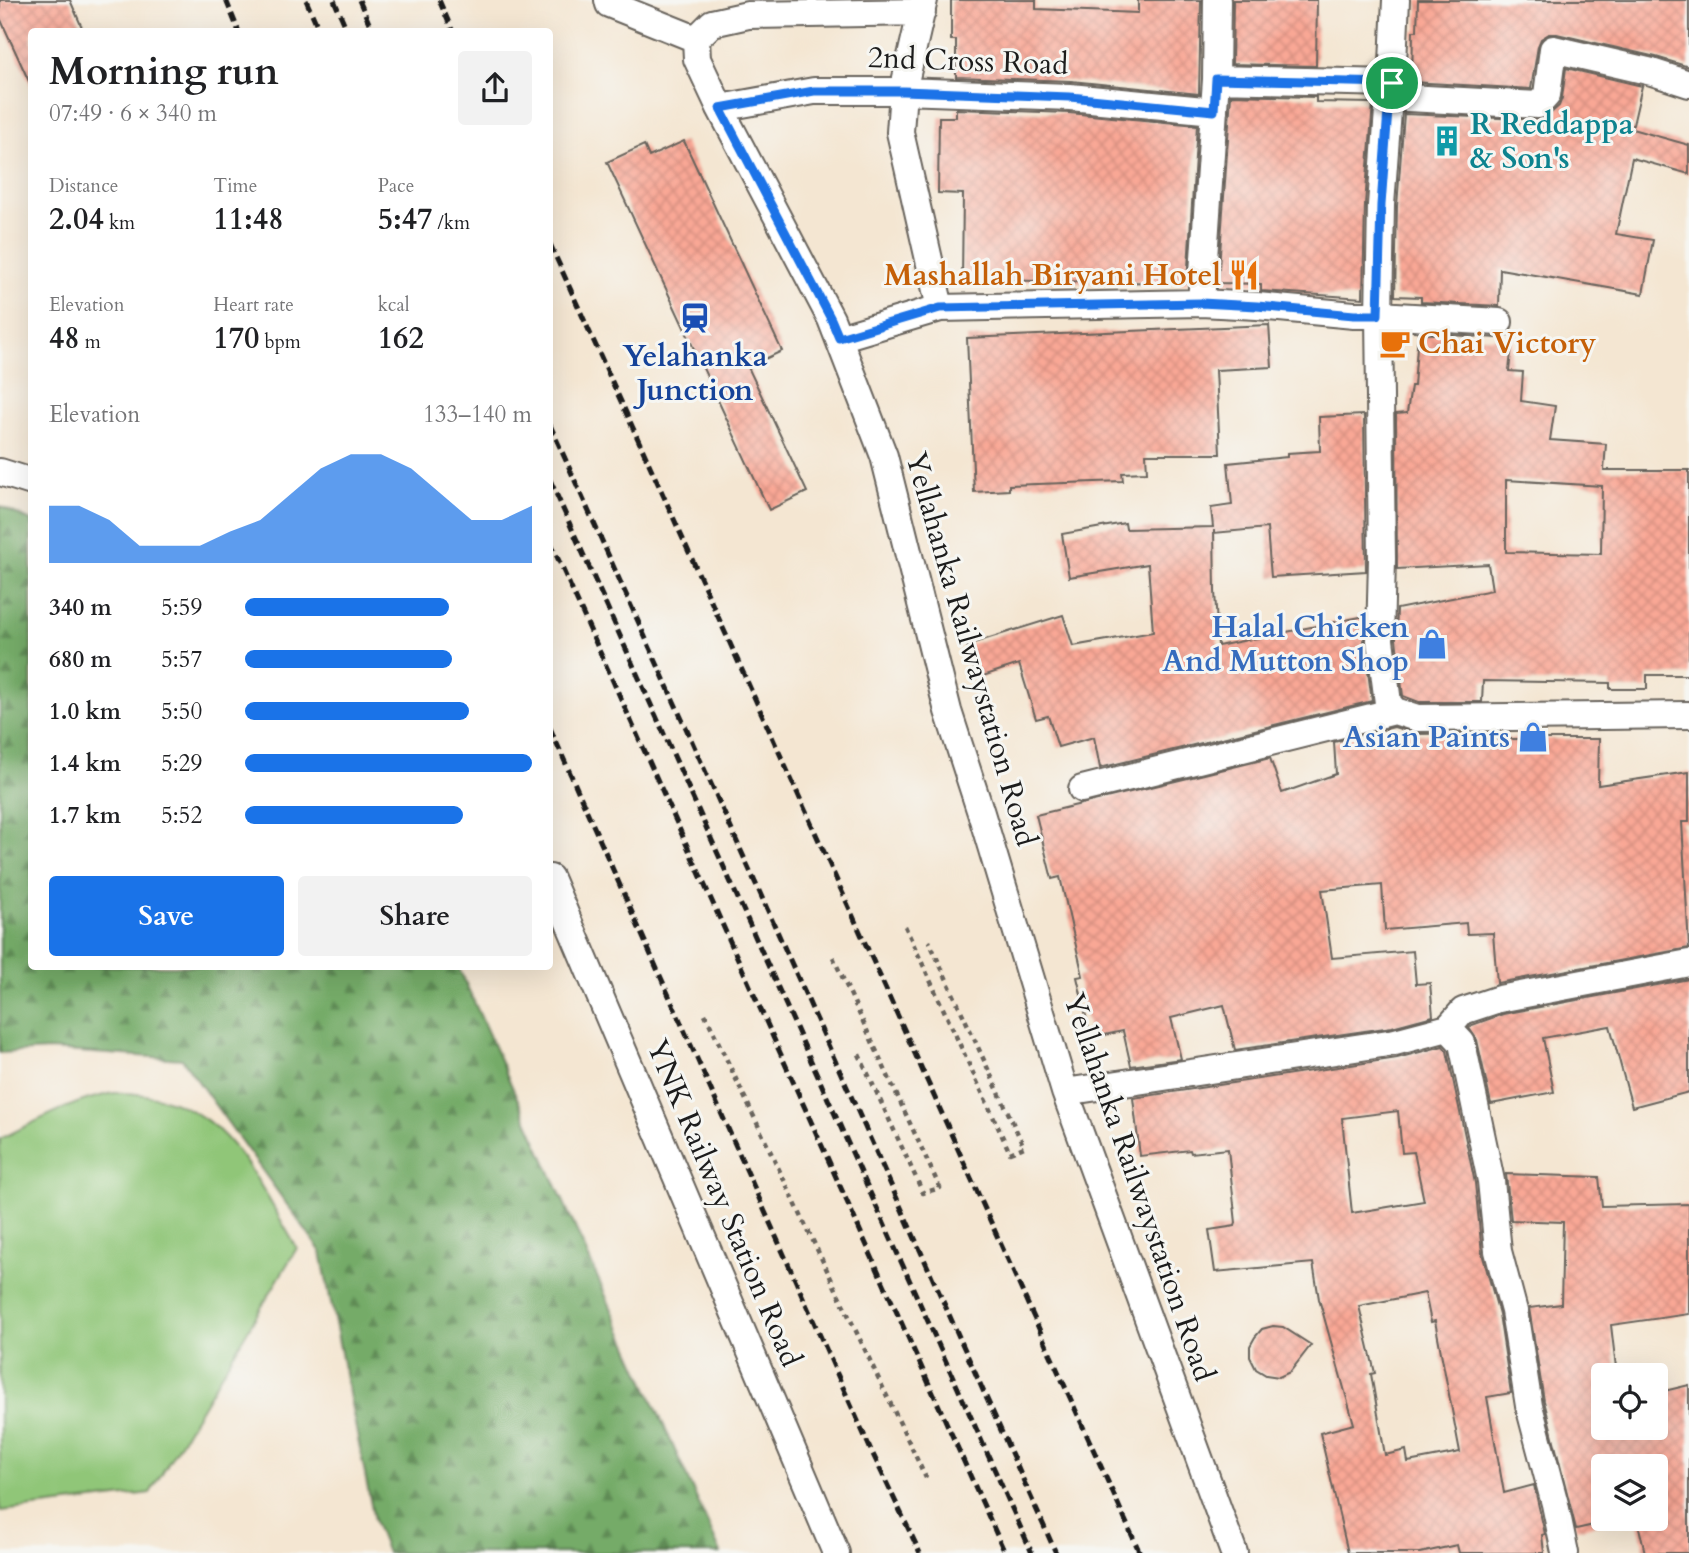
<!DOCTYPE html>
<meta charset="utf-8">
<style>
:root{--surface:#fff;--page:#f2f2f2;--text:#202124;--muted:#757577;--accent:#1a73e8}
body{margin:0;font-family:Cardo,serif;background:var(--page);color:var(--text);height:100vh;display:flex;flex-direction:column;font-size:26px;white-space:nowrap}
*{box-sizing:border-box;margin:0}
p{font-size:23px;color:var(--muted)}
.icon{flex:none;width:38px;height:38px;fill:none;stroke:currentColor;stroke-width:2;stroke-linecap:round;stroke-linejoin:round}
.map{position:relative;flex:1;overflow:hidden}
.drawer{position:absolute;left:28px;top:28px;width:525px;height:942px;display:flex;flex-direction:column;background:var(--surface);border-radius:7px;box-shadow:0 7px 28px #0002}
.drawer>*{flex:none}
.fabs{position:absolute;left:1591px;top:1363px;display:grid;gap:14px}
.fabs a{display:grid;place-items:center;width:77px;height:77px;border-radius:7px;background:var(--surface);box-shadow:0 7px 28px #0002;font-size:35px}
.pin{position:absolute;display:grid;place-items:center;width:60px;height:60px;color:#fff;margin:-30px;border:4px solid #fff;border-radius:50%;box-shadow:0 2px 7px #0007}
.round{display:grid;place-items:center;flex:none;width:74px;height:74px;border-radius:7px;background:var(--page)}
.overview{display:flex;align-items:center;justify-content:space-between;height:119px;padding:0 21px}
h1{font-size:38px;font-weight:700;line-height:52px}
.metrics{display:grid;grid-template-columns:repeat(3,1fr);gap:10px;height:119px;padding:7px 21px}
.metrics div{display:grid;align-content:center}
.metrics b{font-size:30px;font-weight:700}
.metrics small{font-size:19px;font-weight:400}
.metrics p{font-size:19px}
.chart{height:196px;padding:14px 21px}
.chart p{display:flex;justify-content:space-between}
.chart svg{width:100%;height:126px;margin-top:7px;fill:var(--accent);opacity:.7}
.action{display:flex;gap:14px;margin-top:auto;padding:14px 21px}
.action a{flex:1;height:80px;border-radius:7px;background:var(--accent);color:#fff;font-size:28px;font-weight:700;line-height:80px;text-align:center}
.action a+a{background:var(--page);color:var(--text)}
ul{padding:0 21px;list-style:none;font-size:23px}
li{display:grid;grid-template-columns:112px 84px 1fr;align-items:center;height:52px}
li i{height:18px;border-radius:9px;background:var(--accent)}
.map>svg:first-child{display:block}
.green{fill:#90c678;stroke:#56714a;stroke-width:2}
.forest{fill:url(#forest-firs);stroke:#486442;stroke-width:2}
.building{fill:url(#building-cross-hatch);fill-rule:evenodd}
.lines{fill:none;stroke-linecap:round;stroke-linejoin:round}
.minor-casing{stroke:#68635c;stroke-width:30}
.path{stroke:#68635c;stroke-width:4.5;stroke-dasharray:5 5;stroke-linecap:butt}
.minor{stroke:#fff;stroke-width:26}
.rail{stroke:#1c1c1c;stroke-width:5;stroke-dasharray:10 5;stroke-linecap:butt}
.route-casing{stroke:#fff;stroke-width:14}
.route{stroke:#1a73e8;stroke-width:9}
.labels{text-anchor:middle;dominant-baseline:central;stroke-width:6;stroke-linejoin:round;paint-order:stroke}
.street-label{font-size:30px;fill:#1c1c1c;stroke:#f6f6f2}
.culture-label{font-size:30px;font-weight:bold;fill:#0d838f;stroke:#f6f6f2;text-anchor:start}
.food-label{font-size:30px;font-weight:bold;fill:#c56008;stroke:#f6f6f2;text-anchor:end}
.transit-label{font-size:30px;font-weight:bold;fill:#164399;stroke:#f6f6f2}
.shop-label{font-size:30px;font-weight:bold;fill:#366cbe;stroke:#f6f6f2;text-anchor:end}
</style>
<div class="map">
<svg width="1689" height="1553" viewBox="0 0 1689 1553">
<defs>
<pattern id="forest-firs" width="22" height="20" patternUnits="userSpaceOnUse" patternTransform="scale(1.75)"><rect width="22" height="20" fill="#74ab68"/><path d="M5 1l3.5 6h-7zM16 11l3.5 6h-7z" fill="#5e8a55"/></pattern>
<pattern id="building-cross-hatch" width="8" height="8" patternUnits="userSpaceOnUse" patternTransform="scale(1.75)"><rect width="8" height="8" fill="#f9a795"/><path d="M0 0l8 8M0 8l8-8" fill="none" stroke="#d58f80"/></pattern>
</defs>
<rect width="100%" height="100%" fill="#f6f6f2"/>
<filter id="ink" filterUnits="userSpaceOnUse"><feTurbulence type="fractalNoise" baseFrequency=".0143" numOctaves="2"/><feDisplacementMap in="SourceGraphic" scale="14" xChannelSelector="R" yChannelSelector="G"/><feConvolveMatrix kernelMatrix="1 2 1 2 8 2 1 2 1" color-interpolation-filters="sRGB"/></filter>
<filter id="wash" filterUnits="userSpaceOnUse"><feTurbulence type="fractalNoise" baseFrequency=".00686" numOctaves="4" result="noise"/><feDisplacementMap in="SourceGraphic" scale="28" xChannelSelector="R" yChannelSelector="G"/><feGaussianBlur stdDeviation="1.57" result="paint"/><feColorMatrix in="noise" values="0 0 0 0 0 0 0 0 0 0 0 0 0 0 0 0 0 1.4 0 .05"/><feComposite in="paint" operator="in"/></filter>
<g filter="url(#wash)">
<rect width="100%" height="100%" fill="#f4e6d2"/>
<path class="green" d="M114,1093C222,1091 249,1168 297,1248L150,1493L0,1511V1139C37,1121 73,1100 114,1093Z"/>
<path class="forest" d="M0,506L31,521L32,966H458L721,1553H387L374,1520L321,1252L182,1059L49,1050L0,1053Z"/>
<g id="blocks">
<path class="building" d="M0,0H70L84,32H32V88L0,18Z
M951,0H1036V9L1138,13V0H1201L1199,94L1071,81L956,77V40H951Z
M1233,0H1317L1316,66L1232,64Z
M1418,0H1689V67L1656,57L1557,34H1549L1541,39L1538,46L1531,89L1412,82L1413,31H1417Z
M1566,68L1642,86L1632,129L1689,145V174L1632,158L1616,234L1653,240L1643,294L1500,269L1499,306L1421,302V297L1395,296L1397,206L1404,114L1543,120L1559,106L1562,98Z
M1231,95L1316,97V102L1373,103L1365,204L1363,298L1261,291V284L1218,283Z
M956,109L1069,113L1197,125L1187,283L962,280L963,194L938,193L939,117H956Z
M684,141L782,351L748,367L807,492L769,510L607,162L644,145L649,157Z
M1269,325L1272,367L1216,370L1220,454H1146L1147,472L1122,473L1123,481L1009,485V490L974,492L967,338Z
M1418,333L1498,338L1513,334L1509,371L1523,372L1521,401L1555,406L1550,440L1606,444L1604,470H1689V675H1647V689H1610V683L1483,681L1482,702H1419L1403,696L1396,639L1397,609L1492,590L1488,564L1397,569L1396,414L1407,413L1411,386H1414ZM1506,480L1602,486L1601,554L1506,552Z
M1364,415L1366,571L1271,577L1267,528L1214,533V530L1215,591L1218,646L1365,616L1364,642L1372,701L1100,768L1094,737L1058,747L1048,716L1036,719L1019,664L977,678L967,645L1063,615L1073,646L1153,632L1148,564L1069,577L1062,534L1125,523L1126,529L1213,527L1211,508L1232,505L1228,463L1287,457V453L1320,451L1319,417Z
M1394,727L1417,734L1481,733V738L1496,739H1599L1598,785L1689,772V822H1682L1689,948L1497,983L1493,933L1467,934L1466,923L1385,930L1382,885L1322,890L1332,958L1413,951L1416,984L1430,983L1433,1016L1392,1027L1235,1050L1224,1005L1171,1018L1181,1059L1131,1066L1123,1031L1091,1038L1077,977L1083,976L1060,877L1052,879L1036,815L1270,758L1282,793L1336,774L1334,742Z
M1689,979V1092L1632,1107L1610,1026L1543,1038L1554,1092L1491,1104L1477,1040L1469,1028L1472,1025L1503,1014Z
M1443,1046L1447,1051L1475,1183L1482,1253L1499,1314L1511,1393L1487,1397L1504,1493L1534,1485L1545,1534L1542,1535L1544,1553H1459L1457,1545L1420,1553H1348L1320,1433L1354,1424L1319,1299L1313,1263L1215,1272L1209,1230L1235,1226L1236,1223L1228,1149L1191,1153L1190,1150L1140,1156L1133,1098L1397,1058ZM1398,1111L1402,1153L1414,1152L1424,1201L1352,1213L1342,1118ZM1425,1293L1431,1322L1435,1321L1460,1452L1408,1462L1406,1450L1385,1455L1371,1374L1375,1373L1359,1306Z
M1506,1174L1599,1177L1602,1206L1689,1204V1314L1611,1325L1617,1376H1603V1428H1656V1393L1689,1385V1553H1645L1637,1519H1656V1466H1603V1523L1576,1529L1544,1401L1529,1308L1561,1304L1563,1222L1511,1220Z
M1273,1326L1283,1327L1311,1345L1290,1372L1279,1377L1266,1375L1256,1369L1250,1357V1346L1255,1337L1262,1329Z"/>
</g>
</g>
<g filter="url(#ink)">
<use href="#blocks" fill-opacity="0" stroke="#68635c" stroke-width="2"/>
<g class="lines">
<g class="minor-casing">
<path id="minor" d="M608,0L609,4L696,39
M924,0L903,91L900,132L940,308
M1396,0L1392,83L1389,97L1381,205L1379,315L1499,322
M922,12L748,15L712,23L696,39L697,59L720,108L831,319L884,456L948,711L981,813L1065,1092L1234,1553
M1216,79L1392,83
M1389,97L1538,105L1547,95L1553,49L1652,72L1689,84
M720,108L814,91H903L1070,97L1214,111
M1201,303L1216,79L1217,0
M839,338L940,308L1201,303L1257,306L1354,315H1379L1382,559L1380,640L1388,703L1395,711L1417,718L1689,715
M0,472L32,482
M1082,789L1395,711
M550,878L836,1553
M1448,1028L1462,1043L1491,1181L1498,1251L1514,1311L1529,1406L1555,1504L1565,1553
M1065,1092L1395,1042L1448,1028L1463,1011L1499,999L1689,963"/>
</g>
<path class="path" d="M905,926L1010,1153L1024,1147L929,941
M833,957L940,1188L923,1193L857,1050
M705,1014L926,1478"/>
<use href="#minor" class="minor"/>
<path class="rail" d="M226,0L239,32
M306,0L320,32
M334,0L348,32
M359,0L373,32
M439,0L453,32
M550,244L1140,1553
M550,425L1056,1553
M550,480L1032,1553
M550,541L1005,1553
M550,728L870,1448L920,1553"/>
</g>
</g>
<g class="lines" filter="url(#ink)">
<g class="route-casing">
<path id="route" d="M1216,79L1392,83L1389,97L1381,205L1378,315H1354L1257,306L1201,303L940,308L839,338L831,319L720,108L814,91H903L1070,97L1214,111Z"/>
</g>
<use href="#route" class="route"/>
</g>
<defs>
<g id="building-bare" transform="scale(2.415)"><path d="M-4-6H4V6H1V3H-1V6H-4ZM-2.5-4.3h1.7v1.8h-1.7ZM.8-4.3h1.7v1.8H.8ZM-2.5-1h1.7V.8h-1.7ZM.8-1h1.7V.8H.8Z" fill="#0f9aa8" stroke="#f6f6f2" stroke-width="2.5" paint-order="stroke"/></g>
<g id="restaurant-bare" transform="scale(2.415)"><path d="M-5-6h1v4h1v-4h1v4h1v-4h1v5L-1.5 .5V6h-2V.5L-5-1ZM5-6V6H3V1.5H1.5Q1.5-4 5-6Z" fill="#e8710a" stroke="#f6f6f2" stroke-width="2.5" paint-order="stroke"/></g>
<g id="station-bare" transform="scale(2.415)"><path d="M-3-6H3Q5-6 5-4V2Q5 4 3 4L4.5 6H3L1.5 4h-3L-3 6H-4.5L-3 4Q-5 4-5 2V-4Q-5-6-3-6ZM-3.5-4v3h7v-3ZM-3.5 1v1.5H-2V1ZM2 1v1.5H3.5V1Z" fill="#1a4fb4" stroke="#f6f6f2" stroke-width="2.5" paint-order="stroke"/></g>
<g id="cafe-bare" transform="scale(2.415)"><path d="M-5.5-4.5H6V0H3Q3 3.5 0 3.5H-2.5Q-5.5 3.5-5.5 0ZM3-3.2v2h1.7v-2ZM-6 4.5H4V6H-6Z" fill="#e8710a" stroke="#f6f6f2" stroke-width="2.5" paint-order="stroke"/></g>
<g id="shop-bare" transform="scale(2.415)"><path d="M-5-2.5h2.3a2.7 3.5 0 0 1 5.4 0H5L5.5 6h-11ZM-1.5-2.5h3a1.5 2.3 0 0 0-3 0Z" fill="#3f7fe0" stroke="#f6f6f2" stroke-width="2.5" paint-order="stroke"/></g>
</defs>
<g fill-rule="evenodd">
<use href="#building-bare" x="1447" y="141"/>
<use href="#restaurant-bare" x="1244" y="275"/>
<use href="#station-bare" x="695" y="318"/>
<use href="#cafe-bare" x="1395" y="343"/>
<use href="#shop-bare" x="1432" y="644"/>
<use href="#shop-bare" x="1533" y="737"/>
</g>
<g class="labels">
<g class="street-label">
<text transform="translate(968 61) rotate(2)">2nd Cross Road</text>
<text transform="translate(971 649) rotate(74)">Yellahanka Railwaystation Road</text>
<text transform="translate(1139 1187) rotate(71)">Yellahanka Railwaystation Road</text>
<text transform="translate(724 1203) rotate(67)">YNK Railway Station Road</text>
</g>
<g class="culture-label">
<text x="1470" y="124">R Reddappa<tspan x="1470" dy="34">&amp; Son's</tspan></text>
</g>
<g class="food-label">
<text x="1221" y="275">Mashallah Biryani Hotel</text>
<text x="1418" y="343" text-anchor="start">Chai Victory</text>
</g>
<g class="transit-label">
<text x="695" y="356">Yelahanka<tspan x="695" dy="34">Junction</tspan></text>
</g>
<g class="shop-label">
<text x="1409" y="627">Halal Chicken<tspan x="1409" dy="34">And Mutton Shop</tspan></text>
<text x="1510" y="737">Asian Paints</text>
</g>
</g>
</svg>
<div class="fabs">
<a><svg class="icon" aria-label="locate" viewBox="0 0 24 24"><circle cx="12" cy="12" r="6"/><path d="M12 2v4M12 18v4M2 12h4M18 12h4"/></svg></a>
<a><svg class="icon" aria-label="layers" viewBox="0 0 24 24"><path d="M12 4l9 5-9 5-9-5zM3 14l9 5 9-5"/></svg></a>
</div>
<div class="pin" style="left:1392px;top:83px;background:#1e9e55"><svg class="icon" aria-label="arrive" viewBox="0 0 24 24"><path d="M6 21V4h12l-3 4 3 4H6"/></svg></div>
<section class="drawer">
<div class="overview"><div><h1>Morning run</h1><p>07:49 · 6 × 340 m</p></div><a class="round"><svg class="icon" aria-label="share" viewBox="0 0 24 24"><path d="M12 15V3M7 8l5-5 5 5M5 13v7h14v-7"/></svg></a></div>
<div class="metrics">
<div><p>Distance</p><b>2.04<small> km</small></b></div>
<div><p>Time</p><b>11:48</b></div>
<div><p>Pace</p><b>5:47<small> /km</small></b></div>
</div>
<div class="metrics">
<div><p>Elevation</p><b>48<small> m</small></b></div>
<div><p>Heart rate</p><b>170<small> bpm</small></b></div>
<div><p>kcal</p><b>162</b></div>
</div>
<div class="chart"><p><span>Elevation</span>133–140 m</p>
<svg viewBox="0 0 160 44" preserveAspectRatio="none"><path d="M0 44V24L10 24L20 29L30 38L40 38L50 38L60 33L70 29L80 20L90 11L100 6L110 6L120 11L130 20L140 29L150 29L160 24V44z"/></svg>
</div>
<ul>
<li><b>340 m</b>5:59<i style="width:71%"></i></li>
<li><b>680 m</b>5:57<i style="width:72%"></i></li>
<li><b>1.0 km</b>5:50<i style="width:78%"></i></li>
<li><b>1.4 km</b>5:29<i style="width:100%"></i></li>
<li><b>1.7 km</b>5:52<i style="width:76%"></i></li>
</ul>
<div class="action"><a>Save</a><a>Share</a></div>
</section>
</div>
